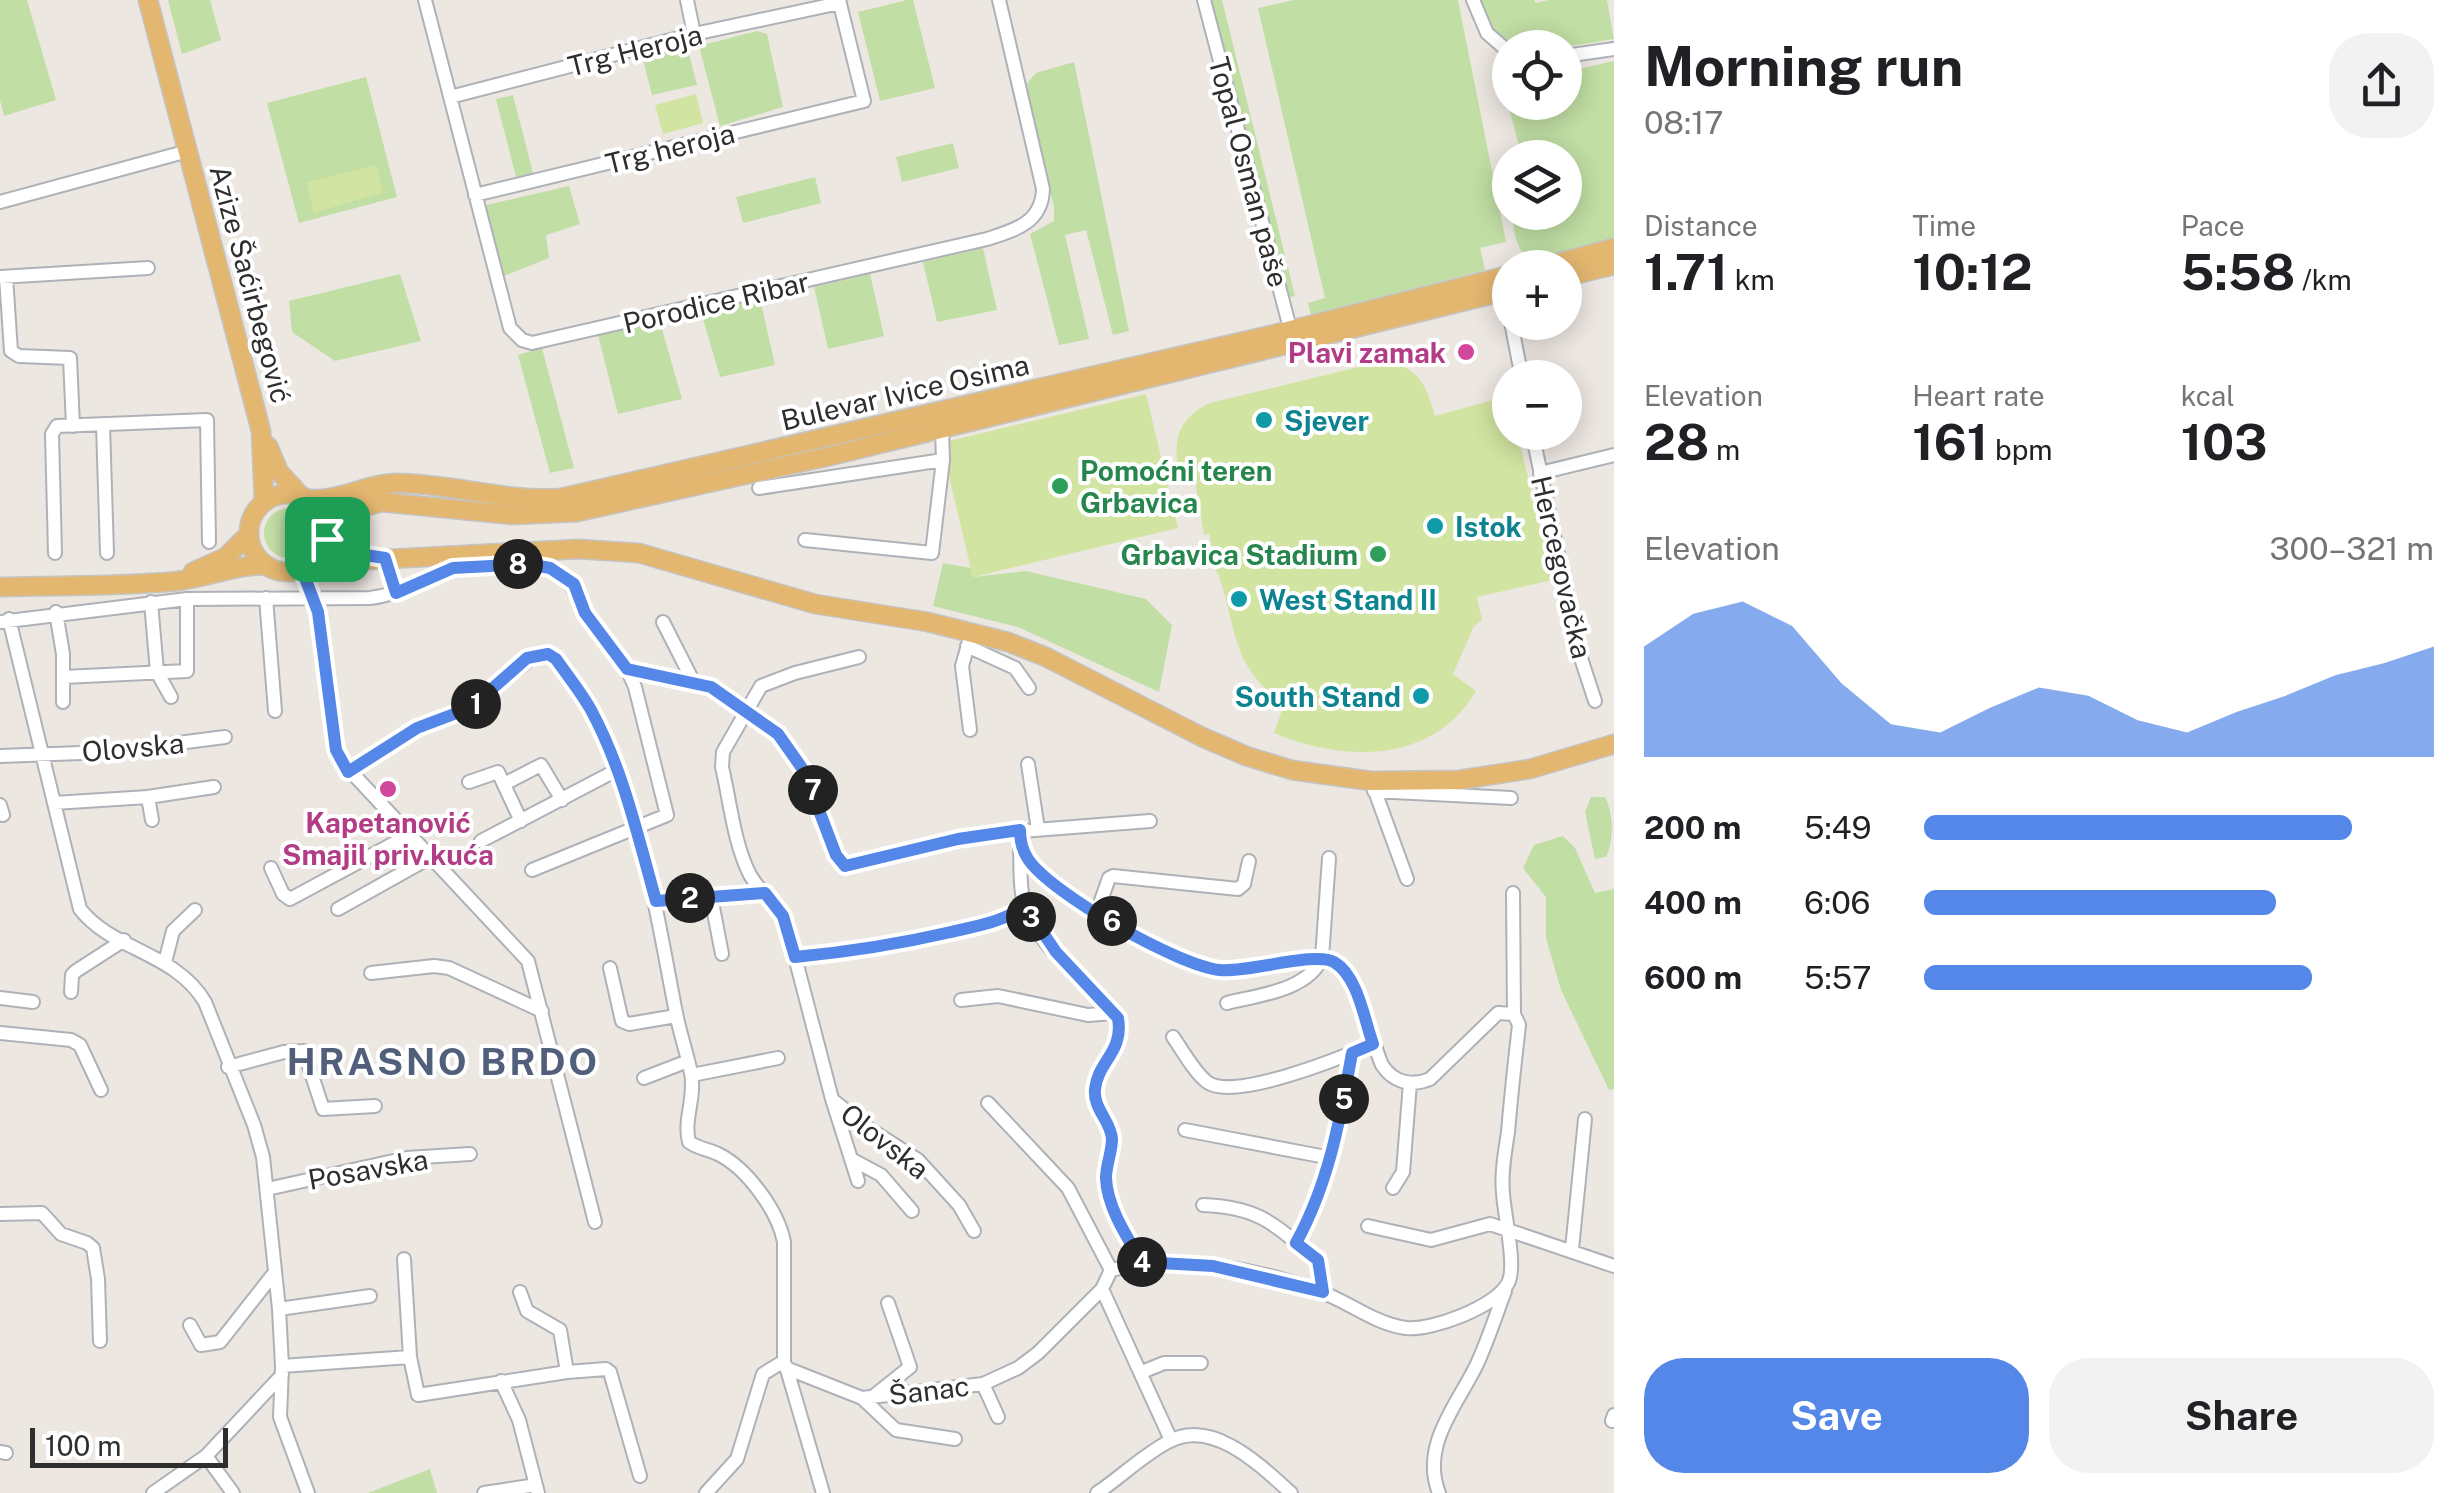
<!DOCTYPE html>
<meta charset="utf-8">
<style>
:root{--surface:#fff;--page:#f2f2f2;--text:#202124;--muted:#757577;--accent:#5487e8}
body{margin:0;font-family:"Public Sans",sans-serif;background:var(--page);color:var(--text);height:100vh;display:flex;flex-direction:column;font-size:38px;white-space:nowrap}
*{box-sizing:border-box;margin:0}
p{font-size:32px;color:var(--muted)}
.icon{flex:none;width:55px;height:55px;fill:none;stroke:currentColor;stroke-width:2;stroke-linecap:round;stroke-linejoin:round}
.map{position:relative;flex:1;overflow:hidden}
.panel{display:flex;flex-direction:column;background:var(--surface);width:850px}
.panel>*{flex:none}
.controls{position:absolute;left:1492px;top:30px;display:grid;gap:20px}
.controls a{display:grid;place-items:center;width:90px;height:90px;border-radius:50%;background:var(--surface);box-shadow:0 5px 25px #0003;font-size:50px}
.scale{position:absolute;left:30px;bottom:25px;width:198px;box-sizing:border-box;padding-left:10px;border:5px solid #2e2e2e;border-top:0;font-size:28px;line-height:35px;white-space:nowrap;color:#2e2e2e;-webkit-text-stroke:8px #fff;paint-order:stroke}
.pin{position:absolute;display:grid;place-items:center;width:85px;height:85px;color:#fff;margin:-42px;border-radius:20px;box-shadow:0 5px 15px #0006}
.km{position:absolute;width:50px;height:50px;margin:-25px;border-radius:50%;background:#222;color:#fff;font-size:28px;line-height:50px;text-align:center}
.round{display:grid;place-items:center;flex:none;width:105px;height:105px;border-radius:40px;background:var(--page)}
.headline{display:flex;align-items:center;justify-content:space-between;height:170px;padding:0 30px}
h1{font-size:55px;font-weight:700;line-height:75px}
.figures{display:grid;grid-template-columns:repeat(3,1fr);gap:15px;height:170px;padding:10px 30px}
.figures div{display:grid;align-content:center}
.figures b{font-size:50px;font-weight:700}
.figures small{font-size:28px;font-weight:400}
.figures p{font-size:28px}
.chart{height:280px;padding:20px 30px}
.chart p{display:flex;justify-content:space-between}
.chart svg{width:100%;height:180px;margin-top:10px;fill:var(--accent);opacity:.7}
.primary-button{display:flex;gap:20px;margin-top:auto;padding:20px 30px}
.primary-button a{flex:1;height:115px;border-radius:40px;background:var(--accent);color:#fff;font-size:40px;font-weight:700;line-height:115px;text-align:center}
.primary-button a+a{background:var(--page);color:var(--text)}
ul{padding:0 30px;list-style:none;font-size:32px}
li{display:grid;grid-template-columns:160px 120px 1fr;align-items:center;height:75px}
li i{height:25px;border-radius:12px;background:var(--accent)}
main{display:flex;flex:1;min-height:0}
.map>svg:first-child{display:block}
.green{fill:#c1dea4}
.pitch{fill:#d2e4a1}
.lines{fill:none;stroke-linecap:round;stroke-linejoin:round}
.minor-casing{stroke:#aeb2b8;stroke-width:16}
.major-casing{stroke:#c4c4c4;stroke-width:21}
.minor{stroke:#fff;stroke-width:12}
.major{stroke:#e4b770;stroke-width:18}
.route-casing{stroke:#fff;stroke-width:20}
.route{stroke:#5487e8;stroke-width:12}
.hotel-dot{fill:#d1479c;stroke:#fff;stroke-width:4}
.culture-dot{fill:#0f9aa8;stroke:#fff;stroke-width:4}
.leisure-dot{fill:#2e9e5b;stroke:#fff;stroke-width:4}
.labels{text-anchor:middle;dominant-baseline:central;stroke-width:8;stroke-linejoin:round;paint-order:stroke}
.street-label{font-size:28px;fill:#2e2e2e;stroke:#fff}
.hotel-label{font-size:28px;font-weight:bold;fill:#b23c85;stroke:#fff;text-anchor:end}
.culture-label{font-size:28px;font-weight:bold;fill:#0d838f;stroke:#fff;text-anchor:start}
.leisure-label{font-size:28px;font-weight:bold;fill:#27864d;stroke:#fff;text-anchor:start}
.district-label{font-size:38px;font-weight:bold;letter-spacing:2.5px;fill:#525f7a;stroke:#fff}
</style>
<main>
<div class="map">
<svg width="1614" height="1493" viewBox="0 0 1614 1493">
<rect width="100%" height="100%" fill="#ede7e2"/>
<path class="green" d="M0,0H27L56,100L4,116L0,100Z
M168,0H210L221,40L182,54Z
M907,0H913L935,88L880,101L858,12Z
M1210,0H1222L1295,296L1282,299Z
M1294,0H1458L1506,242L1480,248L1485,270L1311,316L1308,303L1325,298L1258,8Z
M1477,0H1534L1536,3L1548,0H1607L1614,39C1566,47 1492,64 1477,0Z
M757,31L767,34L783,107L720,126L699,46Z
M687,46L697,85L652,95L642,56Z
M1614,61V239L1535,261C1516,255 1513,230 1513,213L1565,212V158L1522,157L1503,85L1510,84V102H1565V72Z
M1074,62L1129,331L1113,335L1086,230L1065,235L1089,339L1059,345L1030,234L1054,221V207L1024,87L1036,73Z
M366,77L397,197L299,223L267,103Z
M513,95L533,173L516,177L496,99Z
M953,143L959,168L902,182L896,157Z
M815,177L821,203L743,223L736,197Z
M569,186L580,224L546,235L549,258L499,278L482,206Z
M983,248L997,310L937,322L923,262Z
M400,274L421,341L335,361L292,332L289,301Z
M870,274L884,336L828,349L814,287Z
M760,299L775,365L720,377L701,312Z
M660,322L682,399L618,414L598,335Z
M542,348L574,468L550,473L518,355Z
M264 533a25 25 0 1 1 50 0a25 25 0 1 1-50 0Z
M943,563L971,568L973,577L1026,571L1146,599L1172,625L1159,692L1018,627L933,606Z
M1591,797H1605C1614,816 1614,840 1606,857L1595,859L1585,812Z
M1563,836L1575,848L1595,893L1614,889V1089L1609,1090L1561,990L1546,938V897L1523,868L1534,845Z
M430,1469L437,1493H368Z"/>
<path class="pitch" d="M696,94L703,123L663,134L655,105Z
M376,165L383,192L314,213L307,182Z
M1375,363C1416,362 1425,380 1435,416L1508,396L1510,432L1517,433L1553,580L1477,597L1482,620L1474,626L1453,674L1476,691C1433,765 1343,762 1274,733L1284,704C1233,668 1237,633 1220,579C1216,568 1210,562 1208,550L1212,548L1209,534L1204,535L1194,475L1180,477C1172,443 1176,419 1210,403Z
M1146,394L1178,528L973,577L941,443Z"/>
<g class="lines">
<g class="minor-casing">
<path id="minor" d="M425,0L510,328L522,340L532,343L987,239C1015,230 1042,223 1043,189L999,0
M687,0L694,34
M1204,0L1292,336
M1473,0L1487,33L1510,53
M1565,56L1614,49
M450,97L694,34L840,3
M475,195L864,101L839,0
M0,202L188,151
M0,277L148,268
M6,277L11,351L19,356L70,358L73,426
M1505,292L1510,317
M1511,322L1522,378
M103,425L107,553
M1532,432L1578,649L1595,701
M1540,473L1614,455
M759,488L943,460
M805,540L932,553L943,460L942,430
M55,553L52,434L57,426L207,420L209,542
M385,558L397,593
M302,570L317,612L339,759L528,961L595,1222
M266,598L275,711
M151,602L157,672L171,697
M56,612L63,654V702
M9,619L80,909C113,951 175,952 205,1002L254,1125L263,1157L279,1309L282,1366L280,1417L308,1493
M0,622L187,599L370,598C399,595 419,579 445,571C476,560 541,558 568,578L585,613L627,669L711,687L778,733L804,771L836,855L845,865L997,833L1150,821
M663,622L693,681
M967,646L1015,668L1029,688
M64,677L187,671V599
M970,730L962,666L972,631
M0,756L108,752L225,737
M1028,764L1038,829
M348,771L417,728L470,708L535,655H549L556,659C567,675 581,692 591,710C641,802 656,911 676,1013C680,1034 687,1053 691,1073C696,1097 683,1120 689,1142C699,1149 708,1149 718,1154C747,1168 778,1211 784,1242V1361L763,1374L737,1459L706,1493
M469,782L498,772L521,821
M1372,783L1407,879
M504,784L541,765L562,800
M1374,791L1511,798
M148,797L214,787
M54,803L148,797L152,820
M0,805L3,815
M481,841L617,770
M1020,843C1025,853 1029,862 1036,869C1069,901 1177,968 1222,970C1249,972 1316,949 1335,962C1359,978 1370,1038 1382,1065C1393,1082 1411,1087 1430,1079L1498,1013L1514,1014
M1020,848C1021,865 1019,886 1024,903C1038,950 1089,981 1118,1018C1124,1052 1098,1061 1095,1089C1093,1109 1111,1121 1112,1140C1112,1152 1106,1165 1106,1178C1107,1208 1127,1237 1142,1262
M271,868L283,894L290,899L411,834
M532,870L667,815L635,687L627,669
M711,897L722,954
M656,901L765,893
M338,909L431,857
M1097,912L1109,878L1113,876L1238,889L1244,884L1249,861
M795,957C849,952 899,944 951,932C977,926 1003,922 1025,906
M165,962L173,931L195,910
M610,968L622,1021L629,1024L676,1016
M371,973L434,966L449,968L542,1011
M71,992L72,975L76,971L124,940
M0,998L33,1002
M961,1000L998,996L1088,1015L1114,1013
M1227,1003C1258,995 1307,991 1322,958L1329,858
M0,1033L71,1040L80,1045L101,1090
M1173,1037C1183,1051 1194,1072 1207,1082C1233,1102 1343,1057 1373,1044
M228,1067L284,1052L304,1051L323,1109L375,1106
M692,1075L778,1058
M644,1078L688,1061
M834,1101L868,1128L918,1160L959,1205L974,1231
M988,1103L1068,1188L1111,1270
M1185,1130L1331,1158
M851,1159L881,1175L912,1211
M858,1181L832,1099L789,934C779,905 764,898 750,875C734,844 730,801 722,767L723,752L761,686L795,673L859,657
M1393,1188L1403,1172L1410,1083
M267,1189L407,1158L470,1154
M1203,1205C1260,1207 1275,1225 1317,1260L1323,1293
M0,1214L42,1213L61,1234L87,1243L93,1248L98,1279L100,1341
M1368,1226L1431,1240L1490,1224L1614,1266
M1296,1243C1329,1183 1340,1120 1352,1053
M1572,1249L1585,1119
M404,1259L410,1357L418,1395L567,1372L606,1369L610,1372L640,1476
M1102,1289L1171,1440
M520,1292L527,1311L560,1330L567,1372
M279,1309L370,1296
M190,1325L201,1345L220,1342L275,1272
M282,1366L410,1357
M786,1366L823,1493
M786,1368L862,1398L983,1384L1018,1368L1038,1353L1102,1289L1111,1270C1177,1254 1257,1268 1321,1292C1349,1302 1375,1324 1406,1328C1431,1331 1496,1307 1508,1283C1517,1267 1504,1214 1503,1193C1501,1173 1505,1152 1508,1132C1511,1096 1515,1060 1519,1025L1514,1014L1513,893
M1142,1372L1164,1363H1201
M501,1381L519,1420L538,1493
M983,1384L998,1417
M875,1395L910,1367L888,1303
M862,1398L896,1430L955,1439
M1612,1421L1614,1415
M0,1452L6,1453
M153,1493L206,1456
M233,1493L206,1456L282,1375
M484,1493L536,1485
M1097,1493C1121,1477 1143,1455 1168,1442C1212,1417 1261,1466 1291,1493
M1439,1493C1420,1445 1458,1404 1477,1364C1488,1340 1496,1315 1505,1291"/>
</g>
<g class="major-casing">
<path id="major" d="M148,0L261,431L264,502
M1539,268L1614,248
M1565,277L1614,265
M268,446L279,472L300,495
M249 533a39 39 0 1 1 78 0a39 39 0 1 1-78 0Z
M308,499C339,502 367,483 399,483C453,484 506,502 561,498L1267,336L1510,275
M327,526L343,512L382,502L513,515L577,512L830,456L1510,290
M313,563L578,549L639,553L815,604L928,622L1008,642L1046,657L1202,737L1246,756L1292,770L1371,781L1459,780L1530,769L1614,744
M193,572L226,557L249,534
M0,587C59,585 119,587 178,581C203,578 247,562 268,566"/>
</g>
<use href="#minor" class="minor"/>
<use href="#major" class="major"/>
</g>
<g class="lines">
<g class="route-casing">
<path id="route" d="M327,539L346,552L385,558L396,593L453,568L528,564L550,568L574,584L585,613L627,669L711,687L778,734L804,771L836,855L845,866L958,839L1020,830C1020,841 1022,850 1028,859C1051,894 1179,966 1220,970C1248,973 1315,951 1334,962C1358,976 1364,1019 1373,1044L1352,1053C1340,1120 1329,1183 1296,1243L1318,1260L1323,1292L1213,1266L1142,1262C1127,1237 1107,1207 1106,1178C1106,1165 1112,1152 1112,1139C1111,1121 1093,1109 1095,1089C1098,1061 1124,1052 1118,1018L1056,952L1025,906C1003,922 977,926 951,932C899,944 848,952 795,957L783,916L765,893L656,901C638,837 623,769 591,710C581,692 567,675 556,659L548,654L527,658L470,708L417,728L348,772L336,750L318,612L302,570L320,556Z"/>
</g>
<use href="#route" class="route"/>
</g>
<g class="hotel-dot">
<circle cx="1466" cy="352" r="10"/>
<circle cx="388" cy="789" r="10"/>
</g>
<g class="culture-dot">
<circle cx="1264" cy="420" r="10"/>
<circle cx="1435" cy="526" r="10"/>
<circle cx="1239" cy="599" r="10"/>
<circle cx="1421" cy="696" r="10"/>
</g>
<g class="leisure-dot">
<circle cx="1060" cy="486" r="10"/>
<circle cx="1378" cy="554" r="10"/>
</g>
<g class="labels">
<g class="street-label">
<text transform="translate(635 50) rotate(-14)">Trg Heroja</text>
<text transform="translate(670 148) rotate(-14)">Trg heroja</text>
<text transform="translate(1249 172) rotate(75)">Topal Osman paše</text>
<text transform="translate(251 284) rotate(75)">Azize Šaćirbegović</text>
<text transform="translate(716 302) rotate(-13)">Porodice Ribar</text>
<text transform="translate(905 392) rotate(-13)">Bulevar Ivice Osima</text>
<text transform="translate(1562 567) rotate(77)">Hercegovačka</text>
<text transform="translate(133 747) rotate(-5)">Olovska</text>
<text transform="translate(885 1141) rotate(38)">Olovska</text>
<text transform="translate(368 1169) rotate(-10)">Posavska</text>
<text transform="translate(929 1390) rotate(-7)">Šanac</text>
</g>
<g class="hotel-label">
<text x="1446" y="352">Plavi zamak</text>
<text x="388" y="822" text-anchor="middle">Kapetanović<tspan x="388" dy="32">Smajil priv.kuća</tspan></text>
</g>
<g class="culture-label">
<text x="1284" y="420">Sjever</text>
<text x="1455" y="526">Istok</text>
<text x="1259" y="599">West Stand II</text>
<text x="1401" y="696" text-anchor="end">South Stand</text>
</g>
<g class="leisure-label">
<text x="1080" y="470">Pomoćni teren<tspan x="1080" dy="32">Grbavica</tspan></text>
<text x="1358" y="554" text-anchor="end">Grbavica Stadium</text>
</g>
<g class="district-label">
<text x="443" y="1061">HRASNO BRDO</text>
</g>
</g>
</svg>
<div class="controls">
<a><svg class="icon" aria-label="locate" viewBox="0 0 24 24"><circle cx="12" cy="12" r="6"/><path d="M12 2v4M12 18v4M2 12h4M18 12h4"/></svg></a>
<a><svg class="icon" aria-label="layers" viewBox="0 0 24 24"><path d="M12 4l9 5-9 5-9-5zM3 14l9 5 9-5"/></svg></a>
<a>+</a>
<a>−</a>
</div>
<div class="scale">100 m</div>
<div class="pin" style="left:327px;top:539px;background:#1e9e55"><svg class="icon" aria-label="arrive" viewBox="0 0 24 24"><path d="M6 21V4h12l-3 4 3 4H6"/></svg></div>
<b class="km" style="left:476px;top:704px">1</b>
<b class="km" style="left:690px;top:898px">2</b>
<b class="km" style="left:1031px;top:917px">3</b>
<b class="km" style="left:1142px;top:1262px">4</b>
<b class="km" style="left:1344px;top:1099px">5</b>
<b class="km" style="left:1112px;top:921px">6</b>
<b class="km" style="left:813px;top:790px">7</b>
<b class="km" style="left:518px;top:564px">8</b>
</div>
<section class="panel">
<div class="headline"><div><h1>Morning run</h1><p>08:17</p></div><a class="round"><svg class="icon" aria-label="share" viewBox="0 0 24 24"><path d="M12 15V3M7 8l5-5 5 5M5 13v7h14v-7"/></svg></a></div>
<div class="figures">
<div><p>Distance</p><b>1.71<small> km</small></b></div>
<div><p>Time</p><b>10:12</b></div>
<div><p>Pace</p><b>5:58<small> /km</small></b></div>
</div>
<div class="figures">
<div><p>Elevation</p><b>28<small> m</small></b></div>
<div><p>Heart rate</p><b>161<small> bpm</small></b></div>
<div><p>kcal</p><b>103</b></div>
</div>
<div class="chart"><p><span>Elevation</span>300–321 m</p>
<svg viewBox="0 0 160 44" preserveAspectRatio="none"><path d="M0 44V17L10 9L20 6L30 12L40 26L50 36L60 38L70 32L80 27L90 29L100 35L110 38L120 33L130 29L140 24L150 21L160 17V44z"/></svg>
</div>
<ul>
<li><b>200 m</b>5:49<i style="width:84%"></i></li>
<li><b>400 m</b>6:06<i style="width:69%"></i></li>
<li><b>600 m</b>5:57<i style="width:76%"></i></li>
</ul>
<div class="primary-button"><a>Save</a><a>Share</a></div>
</section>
</main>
